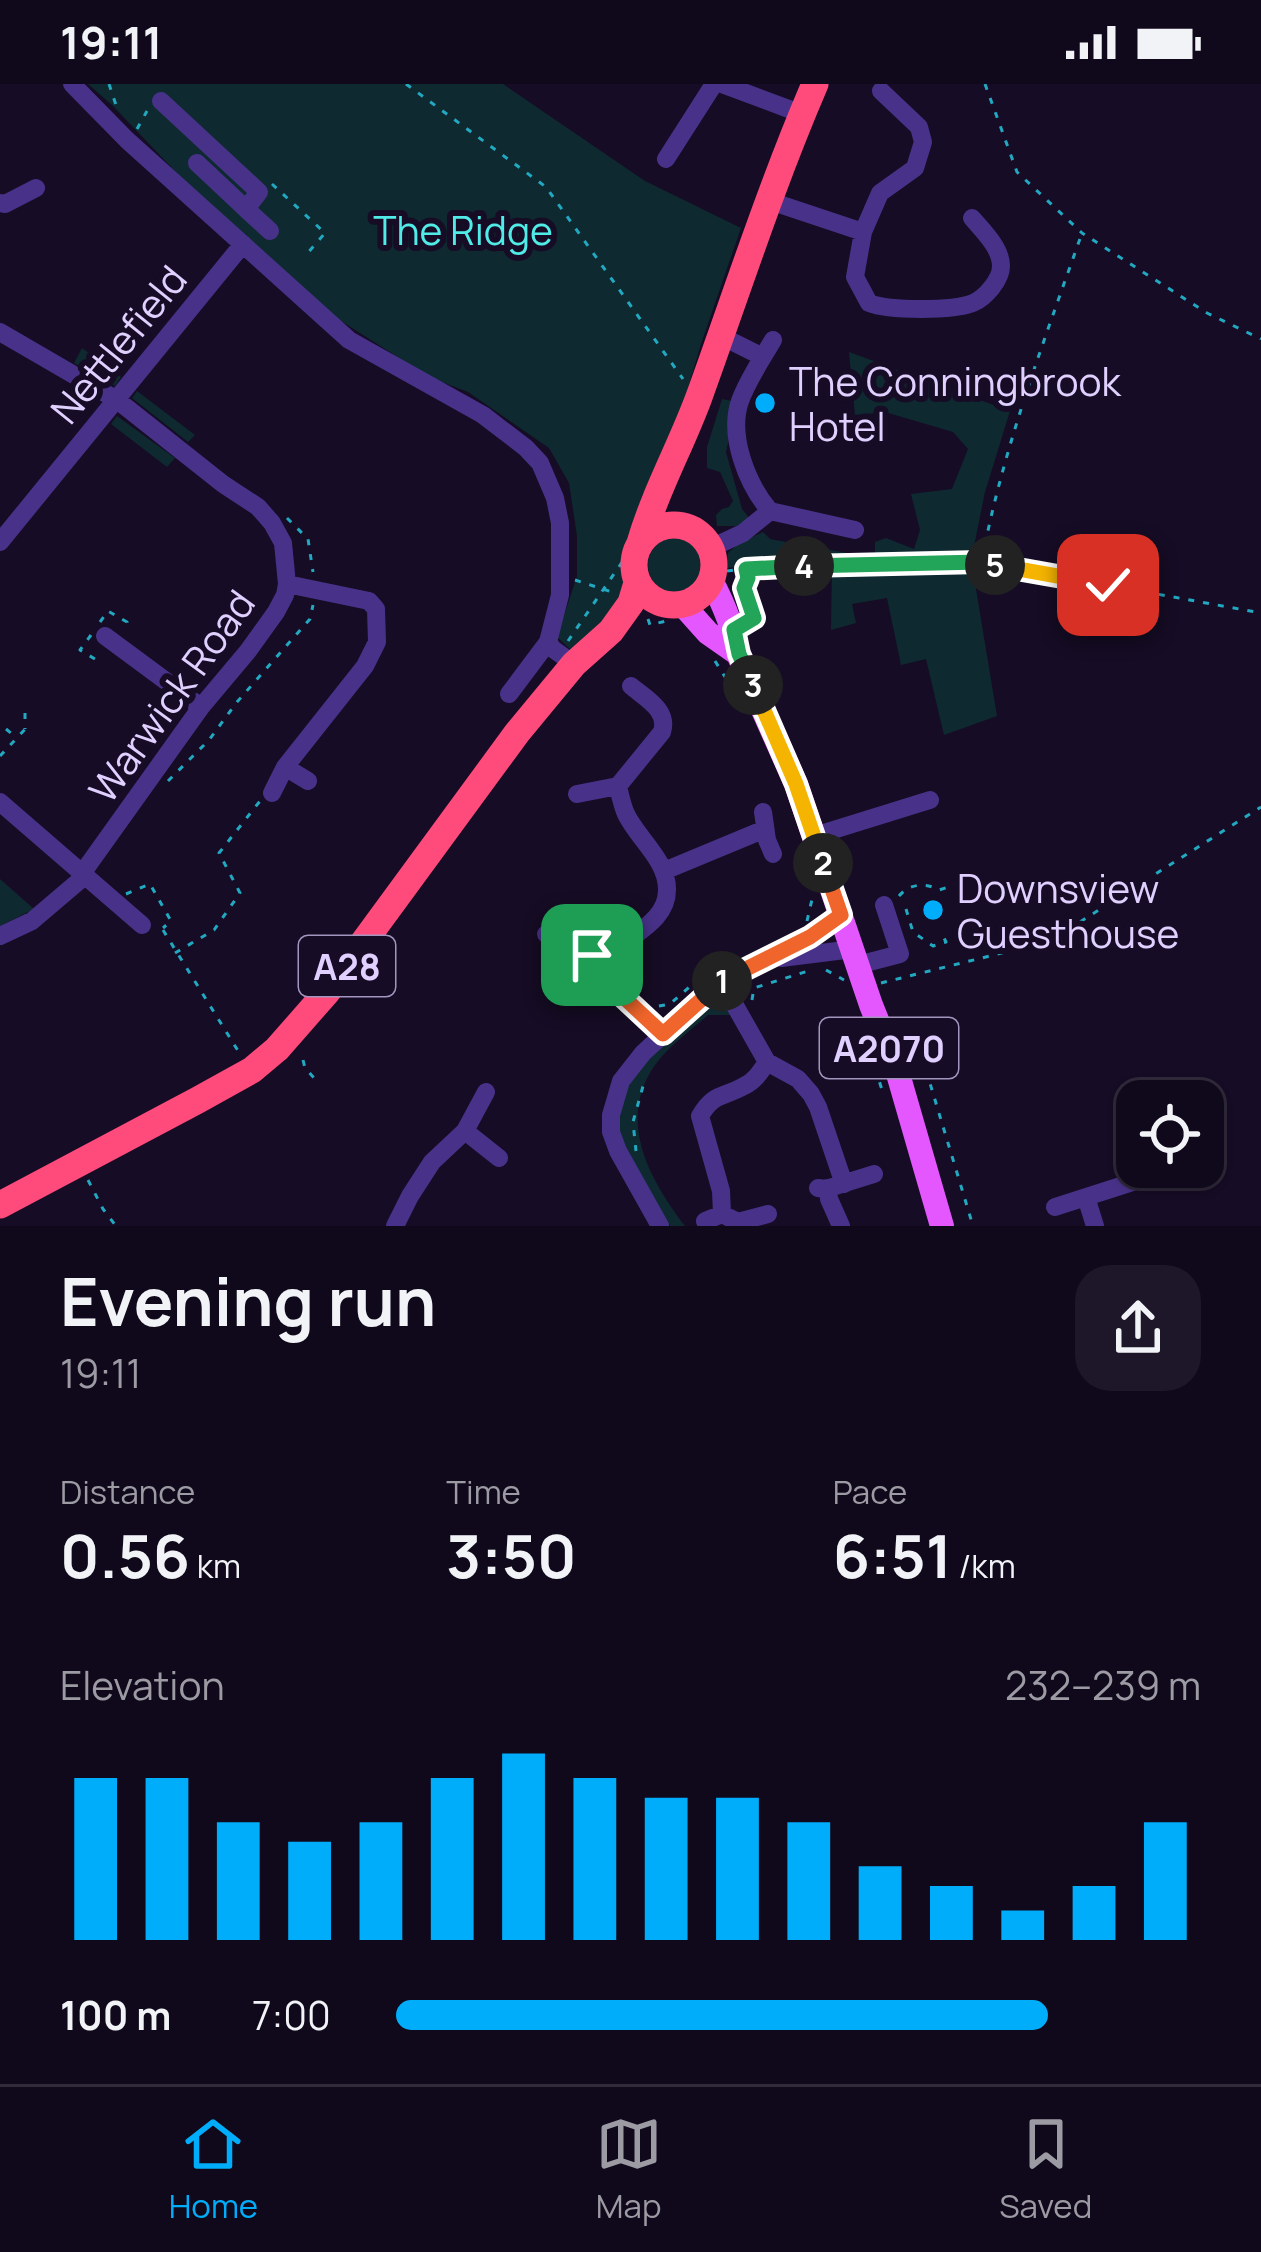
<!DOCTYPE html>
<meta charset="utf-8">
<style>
:root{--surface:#10091c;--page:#1e1729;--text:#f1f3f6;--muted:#9c9aa3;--line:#302a3b;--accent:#00adfb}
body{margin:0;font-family:Manrope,sans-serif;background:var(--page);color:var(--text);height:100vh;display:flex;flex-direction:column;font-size:45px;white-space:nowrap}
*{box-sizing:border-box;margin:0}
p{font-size:39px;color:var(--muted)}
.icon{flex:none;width:66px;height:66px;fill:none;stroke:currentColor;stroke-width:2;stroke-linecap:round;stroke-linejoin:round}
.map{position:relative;height:1142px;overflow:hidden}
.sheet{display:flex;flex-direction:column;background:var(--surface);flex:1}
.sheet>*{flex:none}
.buttons{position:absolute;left:1116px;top:996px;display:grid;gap:24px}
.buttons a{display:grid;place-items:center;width:108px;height:108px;border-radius:24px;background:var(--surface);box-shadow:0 3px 9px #0004,0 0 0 3px var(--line);font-size:60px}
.pin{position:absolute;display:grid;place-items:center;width:102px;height:102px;color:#fff;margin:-51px;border-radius:24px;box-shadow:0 6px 18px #0006}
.km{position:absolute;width:60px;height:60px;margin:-30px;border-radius:50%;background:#222;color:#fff;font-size:33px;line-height:60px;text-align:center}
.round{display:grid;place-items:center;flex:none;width:126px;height:126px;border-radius:36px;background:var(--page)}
.overview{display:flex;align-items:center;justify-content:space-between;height:204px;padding:0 60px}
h1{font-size:66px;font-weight:700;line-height:90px}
.stats{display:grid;grid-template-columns:repeat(3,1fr);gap:18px;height:204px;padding:12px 60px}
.stats div{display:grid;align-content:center}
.stats b{font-size:60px;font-weight:700}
.stats small{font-size:33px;font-weight:400}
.stats p{font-size:33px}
.chart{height:336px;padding:24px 60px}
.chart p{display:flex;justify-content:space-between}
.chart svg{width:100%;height:216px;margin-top:12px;stroke:var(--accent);stroke-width:6}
ul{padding:0 60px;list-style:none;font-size:39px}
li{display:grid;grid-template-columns:192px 144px 1fr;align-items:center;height:90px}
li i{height:30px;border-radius:15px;background:var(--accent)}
.status{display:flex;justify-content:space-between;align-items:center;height:84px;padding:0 60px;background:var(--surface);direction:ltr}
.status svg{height:33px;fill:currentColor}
.tab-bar{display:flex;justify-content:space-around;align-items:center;height:168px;border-top:3px solid var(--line);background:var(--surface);font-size:33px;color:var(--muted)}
.tab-bar a{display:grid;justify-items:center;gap:6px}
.tab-bar .current{color:var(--accent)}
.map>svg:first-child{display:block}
.green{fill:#0e2a30}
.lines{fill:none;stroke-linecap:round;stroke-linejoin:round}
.path{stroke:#22a9c1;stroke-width:3;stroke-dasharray:6 9;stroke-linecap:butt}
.minor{stroke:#483289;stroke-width:18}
.major{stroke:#e457ff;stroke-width:24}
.highway{stroke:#ff4b7b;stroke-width:27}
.split-1-casing{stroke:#fff;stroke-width:24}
.split-2-casing{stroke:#fff;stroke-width:24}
.split-3-casing{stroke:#fff;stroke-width:24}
.split-4-casing{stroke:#fff;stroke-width:24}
.split-5-casing{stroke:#fff;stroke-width:24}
.split-6-casing{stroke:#fff;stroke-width:24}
.split-1{stroke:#f0652b;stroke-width:15}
.split-2{stroke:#f0652b;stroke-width:15}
.split-3{stroke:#f5b400;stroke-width:15}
.split-4{stroke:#22a559;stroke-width:15}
.split-5{stroke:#22a559;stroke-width:15}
.split-6{stroke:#f5b400;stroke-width:15}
.poi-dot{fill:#00adfb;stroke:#160c25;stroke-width:4.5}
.labels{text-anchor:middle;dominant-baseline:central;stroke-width:12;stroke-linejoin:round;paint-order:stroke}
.shield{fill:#160c25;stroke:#a395be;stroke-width:3}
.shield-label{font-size:36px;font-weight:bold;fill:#e0d0ff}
.park-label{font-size:39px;fill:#50ebe6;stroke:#160c25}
.street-label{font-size:39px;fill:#e0d0ff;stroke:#160c25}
.poi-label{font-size:39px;fill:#e0d0ff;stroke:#160c25;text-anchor:start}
</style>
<div class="status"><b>19:11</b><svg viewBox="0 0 49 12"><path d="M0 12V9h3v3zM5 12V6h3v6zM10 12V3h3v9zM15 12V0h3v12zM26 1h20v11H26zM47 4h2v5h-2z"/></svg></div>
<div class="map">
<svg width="1261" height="1142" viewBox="0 0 1261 1142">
<rect width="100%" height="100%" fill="#160c25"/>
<path class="green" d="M88,0H503L645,97L741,144L701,260L673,355L643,419L628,478L630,509L604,544L571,566L557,553L577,492V452L569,399L549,364L468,308L429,293L327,228L234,149L112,21Z
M82,264L121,293L115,302L74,279Z
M849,268L1010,327L985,408L971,477L761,481L727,484L728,469L738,460L763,448L770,455L875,474V458L886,454L914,465L920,446L911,410L952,405L968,365L953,348L885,328L855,331Z
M137,307L195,351L188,358L132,314Z
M722,315L737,318L726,368L742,425L750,435L739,442H717L716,431L722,425L729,423L733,417L720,388L707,384V363Z
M117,332L175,374L167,383L111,340Z
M648 481a28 28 0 1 1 56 0a28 28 0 1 1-56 0Z
M832,484L973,487L997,632L944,651L926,575L901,581L887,514L852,520L856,539L831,546Z
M0,795L34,825L0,842Z
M711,920H726L736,931H708C690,947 666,964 653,984C617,1039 651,1097 685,1142H670C653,1114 629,1084 621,1052C606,999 674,948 711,920Z"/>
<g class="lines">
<path class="path" d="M109,0L116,21
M406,0L546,103L683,295
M985,0L1017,88L1082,149L1207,229L1261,255
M137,45L147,27
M272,100L325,149L306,171
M287,434L308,455L313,488
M982,476C1003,364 1044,257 1082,149
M727,487L761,483L981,478L1261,529
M746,487L748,494L744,504L753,534L748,538
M575,496L612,508
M648,535L650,541L670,536
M100,538L108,527L127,538L123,546
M91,551L80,566L95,575L100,569
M568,557L627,471
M715,577L732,604
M25,629V645
M6,645L17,654
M0,672L29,641
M168,697L209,656L237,618L310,535L313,521
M126,810L150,800L171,837L163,844
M899,812C909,800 925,798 939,806L971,796
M906,825L913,848L933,862L946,858L944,854
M807,837L813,811
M163,846L240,970
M175,869L214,846L240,809L219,769L260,717
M826,886L844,896
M881,899L1050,857L1261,723
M752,916L754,904L808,887
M659,922L670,920L695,898
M303,976L305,984L316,996
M875,984L883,1009
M926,986L973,1142
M636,1067L633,1038L645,995
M88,1096L103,1125L116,1142"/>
<path class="minor" d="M72,0L127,56L349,256L483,331L526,364L540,379L555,414L560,439V511L548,558L553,565L574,580
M722,0L802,30
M881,7L919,43L923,58L915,84L880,109L863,148L855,193L869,219C889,227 953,227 973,219C985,214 1001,196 1001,182C1001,164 983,147 972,134
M161,17L259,108L246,125L197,79
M666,75L714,0
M770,117L863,148
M0,119L5,120L36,104
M246,125L270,147
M0,248L117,316L223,400L258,423L272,439L283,459L287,500L285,511L276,528L248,567L201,623L81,791L79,797L32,837L0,852
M721,252L763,273
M770,427C747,400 728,352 740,317C748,295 762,275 773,256
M0,458L243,160
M711,464L743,449L770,427L855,446
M105,552L201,623
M509,610L548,558
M285,683L308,697
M618,702C620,711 622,721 626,730C638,755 667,776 667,805C668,849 599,857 603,894L663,950
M272,709L285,683L365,582L377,558L376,525L369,517L287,500
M577,710L618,702L662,648C669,626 645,614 631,602
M0,718L142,841
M763,728L767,756L773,770
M814,752L930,716
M664,787L765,745
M546,850L560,863L585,867L604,881
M781,874L853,865
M858,881L900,870L884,821
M721,897L767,978L798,995L811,1010L818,1023L844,1100
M896,983L945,965
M465,1047L499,1074
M818,1104L826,1105L874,1090
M828,1104L829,1115L841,1142
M1086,1113L1095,1142
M1055,1123L1136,1097
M722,1130L721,1107L700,1032C714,1008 723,1014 744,1002C755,997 761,987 767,978
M705,1137L722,1130L738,1138L768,1130
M395,1142L410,1112L432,1078L465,1047L486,1008
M660,1142L618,1067L611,1048V1031L621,997L643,969L721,897L810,853L841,831"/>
<path class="major" d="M711,496C723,519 734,544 738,570L796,700L871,921L896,983L942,1142
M682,520L708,549L738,570"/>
<path class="highway" d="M634 481a40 40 0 1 1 80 0a40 40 0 1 1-80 0Z
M640,459C655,408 681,362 699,313C737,208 771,102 815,0
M0,1121L198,1016L252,986L277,965L327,908L517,649L574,580L611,547L631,519L637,499"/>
</g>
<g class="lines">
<g class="split-1-casing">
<path id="split-1" d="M592,871L604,880L603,894L663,950L722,897"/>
</g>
<g class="split-2-casing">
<path id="split-2" d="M722,897L810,853L841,831L823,779"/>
</g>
<g class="split-3-casing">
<path id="split-3" d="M753,601L796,700L823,779"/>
</g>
<g class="split-4-casing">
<path id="split-4" d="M753,601L739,570L734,546L754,534L744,504L748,494L746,485L804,482"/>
</g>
<g class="split-5-casing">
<path id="split-5" d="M804,482L981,478L995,481"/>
</g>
<g class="split-6-casing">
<path id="split-6" d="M995,481L1108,501"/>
</g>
<use href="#split-1" class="split-1"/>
<use href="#split-2" class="split-2"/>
<use href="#split-3" class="split-3"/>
<use href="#split-4" class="split-4"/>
<use href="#split-5" class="split-5"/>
<use href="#split-6" class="split-6"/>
</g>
<g class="poi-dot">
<circle cx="765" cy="319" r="12"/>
<circle cx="933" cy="826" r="12"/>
</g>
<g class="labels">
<g class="shield">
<rect x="299" y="852" width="96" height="60" rx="9"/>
<rect x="820" y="934" width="138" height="60" rx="9"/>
</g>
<g class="shield-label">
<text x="347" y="882">A28</text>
<text x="889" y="964">A2070</text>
</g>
<g class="park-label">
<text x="463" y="146">The Ridge</text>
</g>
<g class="street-label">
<text transform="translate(118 260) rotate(-51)">Nettlefield</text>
<text transform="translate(171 612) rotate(-54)">Warwick Road</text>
</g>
<g class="poi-label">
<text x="789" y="297">The Conningbrook<tspan x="789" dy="45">Hotel</tspan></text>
<text x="957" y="804">Downsview<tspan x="957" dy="45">Guesthouse</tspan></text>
</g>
</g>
</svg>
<div class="buttons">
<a><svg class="icon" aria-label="locate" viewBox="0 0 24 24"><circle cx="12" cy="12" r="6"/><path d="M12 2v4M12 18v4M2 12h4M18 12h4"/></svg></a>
</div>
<div class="pin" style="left:592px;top:871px;background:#1e9e55"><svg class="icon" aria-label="arrive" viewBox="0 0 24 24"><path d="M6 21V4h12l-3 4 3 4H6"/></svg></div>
<div class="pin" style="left:1108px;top:501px;background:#d93025"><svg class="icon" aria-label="check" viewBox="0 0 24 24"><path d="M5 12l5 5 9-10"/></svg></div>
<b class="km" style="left:722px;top:897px">1</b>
<b class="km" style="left:823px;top:779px">2</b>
<b class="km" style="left:753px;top:601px">3</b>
<b class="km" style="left:804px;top:482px">4</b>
<b class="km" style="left:995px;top:481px">5</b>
</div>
<section class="sheet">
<div class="overview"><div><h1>Evening run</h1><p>19:11</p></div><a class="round"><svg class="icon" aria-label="share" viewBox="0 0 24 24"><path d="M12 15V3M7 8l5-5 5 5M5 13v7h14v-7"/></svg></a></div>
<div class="stats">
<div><p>Distance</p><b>0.56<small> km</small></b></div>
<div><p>Time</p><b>3:50</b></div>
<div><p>Pace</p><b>6:51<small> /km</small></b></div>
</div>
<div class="chart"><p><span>Elevation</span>232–239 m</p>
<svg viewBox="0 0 160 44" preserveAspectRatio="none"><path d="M5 44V11M15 44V11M25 44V20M35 44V24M45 44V20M55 44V11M65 44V6M75 44V11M85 44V15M95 44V15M105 44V20M115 44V29M125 44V33M135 44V38M145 44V33M155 44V20"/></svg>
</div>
<ul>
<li><b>100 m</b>7:00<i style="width:81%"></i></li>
</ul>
</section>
<nav class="tab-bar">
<a class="current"><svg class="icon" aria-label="home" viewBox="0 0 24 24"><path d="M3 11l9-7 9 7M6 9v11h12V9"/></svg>Home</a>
<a><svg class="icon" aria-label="map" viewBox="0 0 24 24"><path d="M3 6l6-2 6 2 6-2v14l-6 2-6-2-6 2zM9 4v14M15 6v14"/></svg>Map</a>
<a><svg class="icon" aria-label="saved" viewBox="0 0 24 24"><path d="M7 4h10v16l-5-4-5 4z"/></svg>Saved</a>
</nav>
